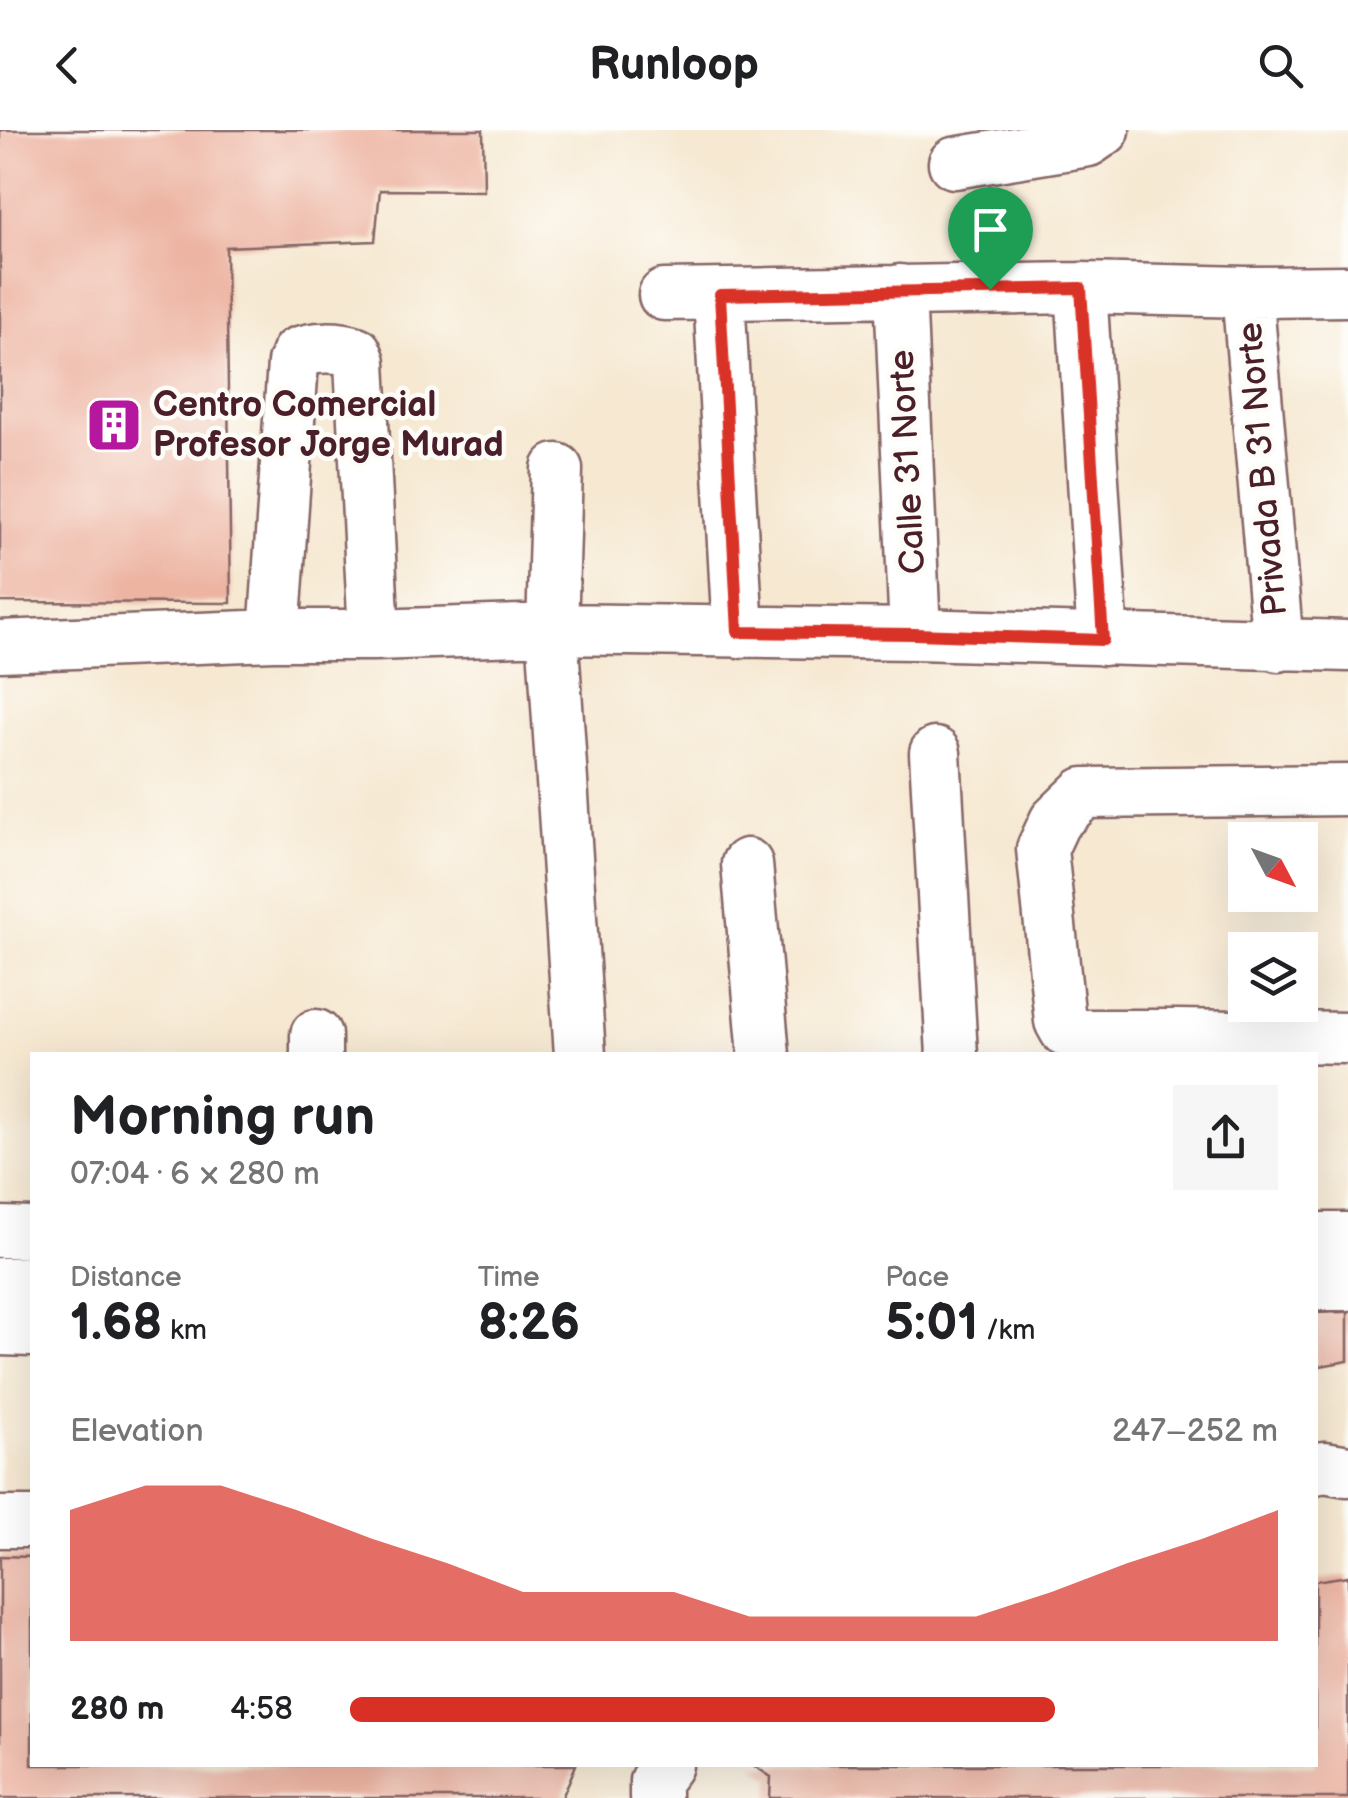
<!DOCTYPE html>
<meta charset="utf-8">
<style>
:root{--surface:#fff;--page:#f6f6f6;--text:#202124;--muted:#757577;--accent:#d93025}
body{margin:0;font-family:"Balsamiq Sans",sans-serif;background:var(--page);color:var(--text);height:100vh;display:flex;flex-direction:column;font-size:38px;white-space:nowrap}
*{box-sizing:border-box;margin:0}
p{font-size:32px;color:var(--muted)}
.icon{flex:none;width:55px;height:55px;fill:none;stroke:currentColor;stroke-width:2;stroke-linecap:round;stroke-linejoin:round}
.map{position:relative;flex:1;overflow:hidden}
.side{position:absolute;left:30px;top:922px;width:1288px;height:715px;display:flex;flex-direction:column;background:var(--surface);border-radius:0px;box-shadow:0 10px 40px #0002}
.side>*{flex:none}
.needle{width:65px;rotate:131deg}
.buttons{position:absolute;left:1228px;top:692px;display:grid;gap:20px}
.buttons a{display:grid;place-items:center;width:90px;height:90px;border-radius:0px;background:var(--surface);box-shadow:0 10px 40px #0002;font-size:50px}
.pin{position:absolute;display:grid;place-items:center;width:85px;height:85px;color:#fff;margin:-102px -42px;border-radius:50% 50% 50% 0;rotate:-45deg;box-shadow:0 0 10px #0007}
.pin .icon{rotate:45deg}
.round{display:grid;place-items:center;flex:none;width:105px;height:105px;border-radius:0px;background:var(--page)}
.head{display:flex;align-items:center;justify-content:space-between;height:170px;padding:0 40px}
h1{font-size:55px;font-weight:700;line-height:75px}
.stats{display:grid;grid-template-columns:repeat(3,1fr);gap:15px;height:170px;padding:10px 40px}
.stats div{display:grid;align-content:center}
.stats b{font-size:50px;font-weight:700}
.stats small{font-size:28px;font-weight:400}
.stats p{font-size:28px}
.chart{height:280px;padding:20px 40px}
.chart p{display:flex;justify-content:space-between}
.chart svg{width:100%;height:180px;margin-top:10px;fill:var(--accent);opacity:.7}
ul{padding:0 40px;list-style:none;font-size:32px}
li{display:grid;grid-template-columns:160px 120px 1fr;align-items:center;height:75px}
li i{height:25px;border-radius:12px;background:var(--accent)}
header{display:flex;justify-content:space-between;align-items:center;height:130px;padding:0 40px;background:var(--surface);font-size:45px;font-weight:700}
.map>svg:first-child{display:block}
.building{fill:#edb4a2}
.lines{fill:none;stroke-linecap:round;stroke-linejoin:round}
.minor-casing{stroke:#866565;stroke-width:55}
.minor{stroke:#fff;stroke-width:50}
.route-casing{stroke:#fff;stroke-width:20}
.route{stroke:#d93025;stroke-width:12}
.labels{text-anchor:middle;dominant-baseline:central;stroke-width:9;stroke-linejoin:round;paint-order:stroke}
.poi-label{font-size:35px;font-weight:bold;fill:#4a1f2b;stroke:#fdfcf7;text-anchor:start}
.street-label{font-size:35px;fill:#4a1f2b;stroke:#fdfcf7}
</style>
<header><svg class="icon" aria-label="back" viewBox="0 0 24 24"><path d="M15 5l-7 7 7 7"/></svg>Runloop<svg class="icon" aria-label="search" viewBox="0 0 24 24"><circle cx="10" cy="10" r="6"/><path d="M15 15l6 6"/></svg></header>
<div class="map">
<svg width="1348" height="1668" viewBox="0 0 1348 1668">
<rect width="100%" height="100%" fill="#fdfcf7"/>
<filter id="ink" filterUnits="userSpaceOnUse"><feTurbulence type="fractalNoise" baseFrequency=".01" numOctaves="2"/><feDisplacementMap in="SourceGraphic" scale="20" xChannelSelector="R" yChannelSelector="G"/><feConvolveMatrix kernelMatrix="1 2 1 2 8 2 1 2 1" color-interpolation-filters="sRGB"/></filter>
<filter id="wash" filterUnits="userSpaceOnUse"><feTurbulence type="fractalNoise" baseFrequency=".0048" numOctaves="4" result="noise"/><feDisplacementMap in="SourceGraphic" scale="40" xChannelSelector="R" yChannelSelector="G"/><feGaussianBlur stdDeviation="2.25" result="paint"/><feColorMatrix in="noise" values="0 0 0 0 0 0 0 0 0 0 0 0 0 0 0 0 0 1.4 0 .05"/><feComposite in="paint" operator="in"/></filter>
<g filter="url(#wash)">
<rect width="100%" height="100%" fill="#f6e8d1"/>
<g id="blocks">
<path class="building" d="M0,0H483L484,61L380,60L375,111L226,117L231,473L0,472Z
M1344,1182H1348V1231L1315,1237V1183Z
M0,1426L32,1427V1635H576L562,1668H0Z
M1348,1446V1668H770L771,1647L753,1635H1315V1451Z"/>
</g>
</g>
<g filter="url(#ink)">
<use href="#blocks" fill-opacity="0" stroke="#866565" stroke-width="2.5"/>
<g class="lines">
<g class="minor-casing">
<path id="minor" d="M954,33L1088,11L1104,0
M1081,158L1103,510
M900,160L915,504
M1247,162L1278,516
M664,165L1081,158L1247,162L1348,161
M719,165L738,502
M557,339L552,499L580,925
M374,505L552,499L915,504L1348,516
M0,516L274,505H374L360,232L356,222C339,216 314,216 297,223L293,233L274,505
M935,623L952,925
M747,734L764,925
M1178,905L1348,908
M316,925V905
M1178,925V905H1074L1065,900L1060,891L1042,719L1055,691L1084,663L1348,660
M0,1102L32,1103
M1315,1108H1348
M0,1153H32
M1315,1155H1348
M0,1200L32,1201
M1315,1339L1324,1337L1348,1341
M0,1392H32
M655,1668V1651L667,1635"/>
</g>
<use href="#minor" class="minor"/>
</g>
</g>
<g class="lines" filter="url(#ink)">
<g class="route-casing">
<path id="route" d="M1081,158L1103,510L915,504L738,502L720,165Z"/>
</g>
<use href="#route" class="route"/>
</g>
<defs>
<g id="building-square" transform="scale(2.875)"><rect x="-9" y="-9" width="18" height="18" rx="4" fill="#b5179e" stroke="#fdfcf7"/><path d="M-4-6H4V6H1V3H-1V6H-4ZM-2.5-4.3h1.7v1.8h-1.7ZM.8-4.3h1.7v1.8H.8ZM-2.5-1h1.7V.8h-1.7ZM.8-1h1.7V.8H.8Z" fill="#fff"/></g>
</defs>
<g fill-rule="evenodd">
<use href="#building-square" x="114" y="295"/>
</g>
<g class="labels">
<g class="poi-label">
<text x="153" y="275">Centro Comercial<tspan x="153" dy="40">Profesor Jorge Murad</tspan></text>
</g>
<g class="street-label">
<text transform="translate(908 332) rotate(-93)">Calle 31 Norte</text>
<text transform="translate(1263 339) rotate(-95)">Privada B 31 Norte</text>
</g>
</g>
</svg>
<div class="buttons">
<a><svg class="needle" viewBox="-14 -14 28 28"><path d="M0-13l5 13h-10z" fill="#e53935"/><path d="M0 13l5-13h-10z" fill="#757577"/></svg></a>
<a><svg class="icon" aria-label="layers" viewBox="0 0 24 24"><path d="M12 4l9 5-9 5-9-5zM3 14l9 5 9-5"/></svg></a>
</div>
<div class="pin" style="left:990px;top:159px;background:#1e9e55"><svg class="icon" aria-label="arrive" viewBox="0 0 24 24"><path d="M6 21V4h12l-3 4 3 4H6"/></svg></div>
<section class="side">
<div class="head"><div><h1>Morning run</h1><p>07:04 · 6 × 280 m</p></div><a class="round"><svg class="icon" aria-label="share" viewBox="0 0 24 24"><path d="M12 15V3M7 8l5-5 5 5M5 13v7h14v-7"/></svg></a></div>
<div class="stats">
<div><p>Distance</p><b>1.68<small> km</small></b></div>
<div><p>Time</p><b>8:26</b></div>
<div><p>Pace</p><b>5:01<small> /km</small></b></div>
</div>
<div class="chart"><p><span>Elevation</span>247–252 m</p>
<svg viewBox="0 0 160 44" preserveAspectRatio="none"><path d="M0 44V12L10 6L20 6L30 12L40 19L50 25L60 32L70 32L80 32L90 38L100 38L110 38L120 38L130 32L140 25L150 19L160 12V44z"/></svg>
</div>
<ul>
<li><b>280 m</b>4:58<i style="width:76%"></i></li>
</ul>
</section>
</div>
